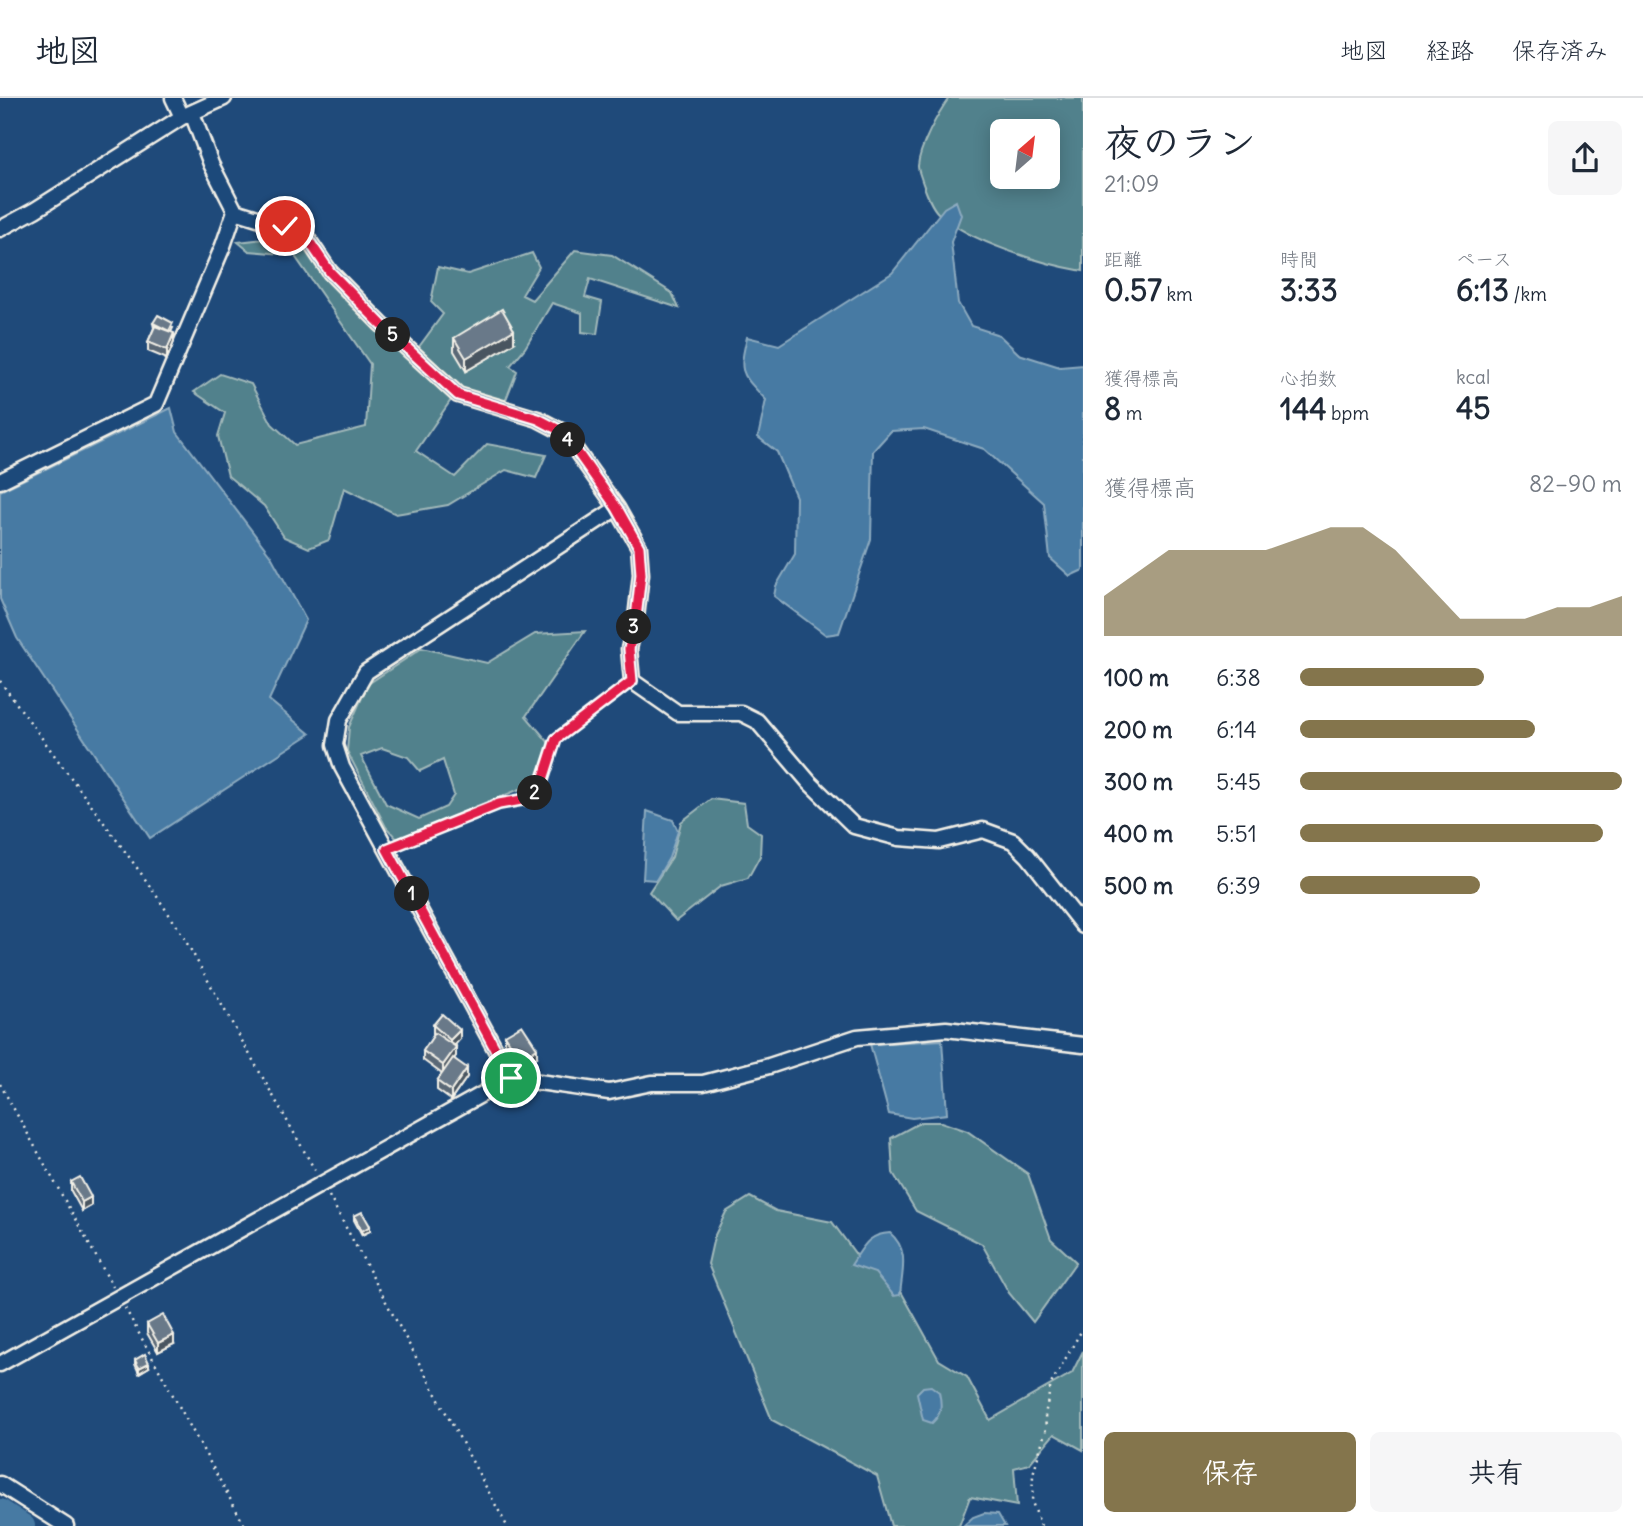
<!DOCTYPE html>
<html lang="ja">
<meta charset="utf-8">
<style>
:root{--surface:#fff;--page:#f6f6f7;--text:#1f2937;--muted:#747a83;--line:#e0e1e3;--accent:#84754c}
body{margin:0;font-family:Delius,"Klee One",sans-serif;background:var(--page);color:var(--text);height:100vh;display:flex;flex-direction:column;font-size:26px;white-space:nowrap}
*{box-sizing:border-box;margin:0}
p{font-size:23px;color:var(--muted)}
.icon{flex:none;width:38px;height:38px;fill:none;stroke:currentColor;stroke-width:2;stroke-linecap:round;stroke-linejoin:round}
.map{position:relative;flex:1;overflow:hidden}
.side{display:flex;flex-direction:column;background:var(--surface);width:560px}
.side>*{flex:none}
.needle{width:46px;rotate:28deg}
.controls{position:absolute;left:990px;top:21px;display:grid;gap:14px}
.controls a{display:grid;place-items:center;width:70px;height:70px;border-radius:10px;background:var(--surface);box-shadow:0 4px 18px #0003;font-size:35px}
.pin{position:absolute;display:grid;place-items:center;width:60px;height:60px;color:#fff;margin:-30px;border:4px solid #fff;border-radius:50%;box-shadow:0 2px 7px #0007}
.km{position:absolute;width:35px;height:35px;margin:-18px;border-radius:50%;background:#222;color:#fff;font-size:19px;line-height:35px;text-align:center}
.round{display:grid;place-items:center;flex:none;width:74px;height:74px;border-radius:10px;background:var(--page)}
.summary{display:flex;align-items:center;justify-content:space-between;height:119px;padding:0 21px}
h1{font-size:38px;font-weight:700;line-height:52px}
.stats{display:grid;grid-template-columns:repeat(3,1fr);gap:10px;height:119px;padding:7px 21px}
.stats div{display:grid;align-content:center}
.stats b{font-size:30px;font-weight:700}
.stats small{font-size:19px;font-weight:400}
.stats p{font-size:19px}
.chart{height:196px;padding:14px 21px}
.chart p{display:flex;justify-content:space-between}
.chart svg{width:100%;height:126px;margin-top:7px;fill:var(--accent);opacity:.7}
.action{display:flex;gap:14px;margin-top:auto;padding:14px 21px}
.action a{flex:1;height:80px;border-radius:10px;background:var(--accent);color:#fff;font-size:28px;font-weight:700;line-height:80px;text-align:center}
.action a+a{background:var(--page);color:var(--text)}
ul{padding:0 21px;list-style:none;font-size:23px}
li{display:grid;grid-template-columns:112px 84px 1fr;align-items:center;height:52px}
li i{height:18px;border-radius:9px;background:var(--accent)}
header{display:flex;align-items:center;gap:42px;box-sizing:border-box;height:98px;padding:0 35px;background:var(--surface);border-bottom:2px solid var(--line)}
header strong{font-size:33px}
nav{display:flex;gap:38px;margin-inline-start:auto;font-size:24px}
main{display:flex;flex:1;min-height:0}
.map>svg:first-child{display:block}
.green{fill:#51818c;stroke:#a2b9ba;stroke-width:2;fill-rule:evenodd}
.water{fill:#467aa3;stroke:#8caabf;stroke-width:2}
.lines{fill:none;stroke-linecap:round;stroke-linejoin:round}
.river{stroke:#467aa3;stroke-width:24}
.minor-casing{stroke:#f4f1e8;stroke-width:19}
.path{stroke:#f4f1e8;stroke-width:2.5;stroke-dasharray:2 5;stroke-linecap:butt}
.minor{stroke:#1f4a7a;stroke-width:14}
.wall{fill:#5a6876;stroke:#f4f1e8;stroke-width:2}
.shaded-wall{fill:#4a5560;stroke:#f4f1e8;stroke-width:2}
.building{fill:#697989;stroke:#f4f1e8;stroke-width:2}
.route-casing{stroke:#fff;stroke-width:14}
.route{stroke:#e11d48;stroke-width:9}
</style>
<header>
<strong>地図</strong>
<nav><a>地図</a><a>経路</a><a>保存済み</a></nav>
</header>
<main>
<div class="map">
<svg width="1083" height="1428" viewBox="0 0 1083 1428">
<rect width="100%" height="100%" fill="#1f4a7a"/>
<filter id="ink" filterUnits="userSpaceOnUse"><feTurbulence type="fractalNoise" baseFrequency=".0143" numOctaves="2"/><feDisplacementMap in="SourceGraphic" scale="14" xChannelSelector="R" yChannelSelector="G"/><feConvolveMatrix kernelMatrix="1 2 1 2 8 2 1 2 1" color-interpolation-filters="sRGB"/></filter>
<g filter="url(#ink)">
<path class="green" d="M949,0H1083V173C1042,166 970,144 939,116C931,109 926,94 922,83C921,79 918,73 918,68C919,50 938,15 949,0ZM1003,33H1048V79H1003Z
M297,137L410,261L443,216L431,204L438,169L468,176L532,155L539,169L522,197L532,202L575,152L612,157L672,195L679,210L590,181L585,199L602,204L597,236L582,234V215L552,205L525,250L510,268L517,273L505,304L451,302L416,353L455,379L487,346L546,357L536,380L506,372L448,407L396,416L344,390L329,442L309,450L284,439L264,408L228,378L218,338L225,315L194,294L220,276L251,286L272,326L295,347L366,329L370,266L294,157L249,153L238,144Z
M585,533L526,618L550,646L535,685L397,741L386,729L347,653L349,629L368,586L422,550L487,565L535,536ZM382,650L408,659L420,673L443,662L454,697L446,709L419,721L386,706L361,658Z
M711,701L744,705L747,726L761,736L760,758L748,780L721,788L676,823L649,794L672,759L681,724Z
M921,1024H941L967,1033L1028,1076L1051,1141L1076,1164L1033,1224L1009,1195L982,1146L916,1113L893,1075L891,1040Z
M750,1099L776,1113L832,1124L863,1166L894,1181L939,1262L967,1279L990,1322L1072,1275L1083,1253V1352L1054,1336L1029,1366L1014,1370L1017,1408L970,1399L959,1428H891L877,1378L772,1322L708,1166L714,1139L726,1114Z"/>
<path class="water" d="M956,103L961,117L951,144L958,205L971,228L999,237L1019,256L1060,269L1083,267V472L1070,478L1050,460L1044,405L984,351L924,331L891,333L873,353L871,441L839,535L826,537L774,498L776,488L795,456L796,399L777,354L758,339L766,302C741,275 738,276 747,239L779,247L892,175L944,110Z
M171,310L177,334L271,458L306,522L269,602L310,636L150,740L17,540L0,501V393Z
M647,713L673,722L678,733L669,760L656,782L643,781Z
M942,942L947,1016L912,1020L889,1016L870,946Z
M890,1135C910,1152 902,1173 900,1197L894,1198L875,1175L851,1167C863,1150 867,1136 890,1135Z
M931,1288L939,1294C942,1307 942,1316 932,1325L923,1322L917,1295L923,1289Z
M984,1415L998,1416L1005,1428H963L973,1419Z"/>
<g class="lines">
<path class="river" d="M0,1413L23,1428"/>
<g class="minor-casing">
<path id="minor" d="M173,0L182,19
M235,113L303,134L330,174L381,226L458,297L538,321L561,333L570,344L617,410L639,449L641,476L636,520L629,551L632,583L678,615H741L757,623L809,684L854,728L899,740L939,743L983,732L1013,743L1028,758L1083,828
M0,131L35,112L182,19L224,0
M0,383L156,306L223,148L235,113L211,66L192,15
M511,980L342,669L335,647L339,622L366,574L617,410
M0,1266L511,980L609,994L652,985H703L769,968L857,939L946,931L1083,947
M0,1386L66,1428"/>
</g>
<path class="path" d="M0,583L143,778L179,831L316,1074
M398,746L499,706L527,700L540,692L556,641L621,591
M0,986L113,1189
M329,1098L507,1428
M125,1210L245,1428
M1041,1428L1032,1404L1033,1376L1046,1331L1045,1317L1051,1286L1083,1230"/>
<use href="#minor" class="minor"/>
</g>
<path class="wall" d="M153,225L173,230L171,234L174,244L167,261L148,253V244L154,230Z
M454,240L514,245L466,273L454,253Z
M433,927L460,941L454,948L456,958L454,960L467,979L451,1002L437,992V983L442,976L423,962V953L434,937L433,936Z
M505,937L537,959L520,970L505,946Z
M71,1084L91,1108L82,1113L71,1093Z
M354,1118L370,1133L362,1137L354,1122Z
M147,1226L174,1246L158,1254L147,1235Z
M135,1262L149,1269L139,1275L135,1266Z"/>
<path class="shaded-wall" d="M514,232V245L466,273V260Z
M174,235V244L167,261V252Z
M460,932V941L450,951V942Z
M456,949V958L443,976V967Z
M537,950V959L520,970V961Z
M467,970V979L451,1002V993Z
M91,1099V1108L82,1113V1104Z
M370,1128V1133L362,1137V1133Z
M174,1237V1246L158,1254V1245Z
M149,1265V1269L139,1275V1270Z"/>
<path class="building" d="M502,211L514,232L466,260L454,240Z
M158,217L173,225L169,233L153,225Z
M155,228L174,235L167,252L148,244Z
M442,916L460,932L450,942L433,927Z
M522,927L537,950L520,961L505,937Z
M435,935L456,949L443,967L423,953Z
M453,960L467,970L451,993L437,983Z
M80,1079L91,1099L82,1104L71,1084Z
M362,1114L370,1128L362,1133L354,1118Z
M163,1217L174,1237L158,1245L147,1226Z
M145,1256L149,1265L139,1270L135,1262Z"/>
</g>
<g class="lines" filter="url(#ink)">
<g class="route-casing">
<path id="route" d="M285,128L303,134L330,174L381,226L458,297L538,321L561,333L570,344L617,410L639,449L641,476L636,520L629,551L632,583L556,641L540,691L527,701L499,706L387,751L511,980"/>
</g>
<use href="#route" class="route"/>
</g>
</svg>
<div class="controls">
<a><svg class="needle" viewBox="-14 -14 28 28"><path d="M0-13l5 13h-10z" fill="#e53935"/><path d="M0 13l5-13h-10z" fill="#747a83"/></svg></a>
</div>
<div class="pin" style="left:511px;top:980px;background:#1e9e55"><svg class="icon" aria-label="arrive" viewBox="0 0 24 24"><path d="M6 21V4h12l-3 4 3 4H6"/></svg></div>
<div class="pin" style="left:285px;top:128px;background:#d93025"><svg class="icon" aria-label="check" viewBox="0 0 24 24"><path d="M5 12l5 5 9-10"/></svg></div>
<b class="km" style="left:412px;top:796px">1</b>
<b class="km" style="left:535px;top:695px">2</b>
<b class="km" style="left:634px;top:529px">3</b>
<b class="km" style="left:568px;top:342px">4</b>
<b class="km" style="left:393px;top:237px">5</b>
</div>
<section class="side">
<div class="summary"><div><h1>夜のラン</h1><p>21:09</p></div><a class="round"><svg class="icon" aria-label="share" viewBox="0 0 24 24"><path d="M12 15V3M7 8l5-5 5 5M5 13v7h14v-7"/></svg></a></div>
<div class="stats">
<div><p>距離</p><b>0.57<small> km</small></b></div>
<div><p>時間</p><b>3:33</b></div>
<div><p>ペース</p><b>6:13<small> /km</small></b></div>
</div>
<div class="stats">
<div><p>獲得標高</p><b>8<small> m</small></b></div>
<div><p>心拍数</p><b>144<small> bpm</small></b></div>
<div><p>kcal</p><b>45</b></div>
</div>
<div class="chart"><p><span>獲得標高</span>82–90 m</p>
<svg viewBox="0 0 160 44" preserveAspectRatio="none"><path d="M0 44V30L10 22L20 14L30 14L40 14L50 14L60 10L70 6L80 6L90 14L100 26L110 38L120 38L130 38L140 34L150 34L160 30V44z"/></svg>
</div>
<ul>
<li><b>100 m</b>6:38<i style="width:57%"></i></li>
<li><b>200 m</b>6:14<i style="width:73%"></i></li>
<li><b>300 m</b>5:45<i style="width:100%"></i></li>
<li><b>400 m</b>5:51<i style="width:94%"></i></li>
<li><b>500 m</b>6:39<i style="width:56%"></i></li>
</ul>
<div class="action"><a>保存</a><a>共有</a></div>
</section>
</main>
